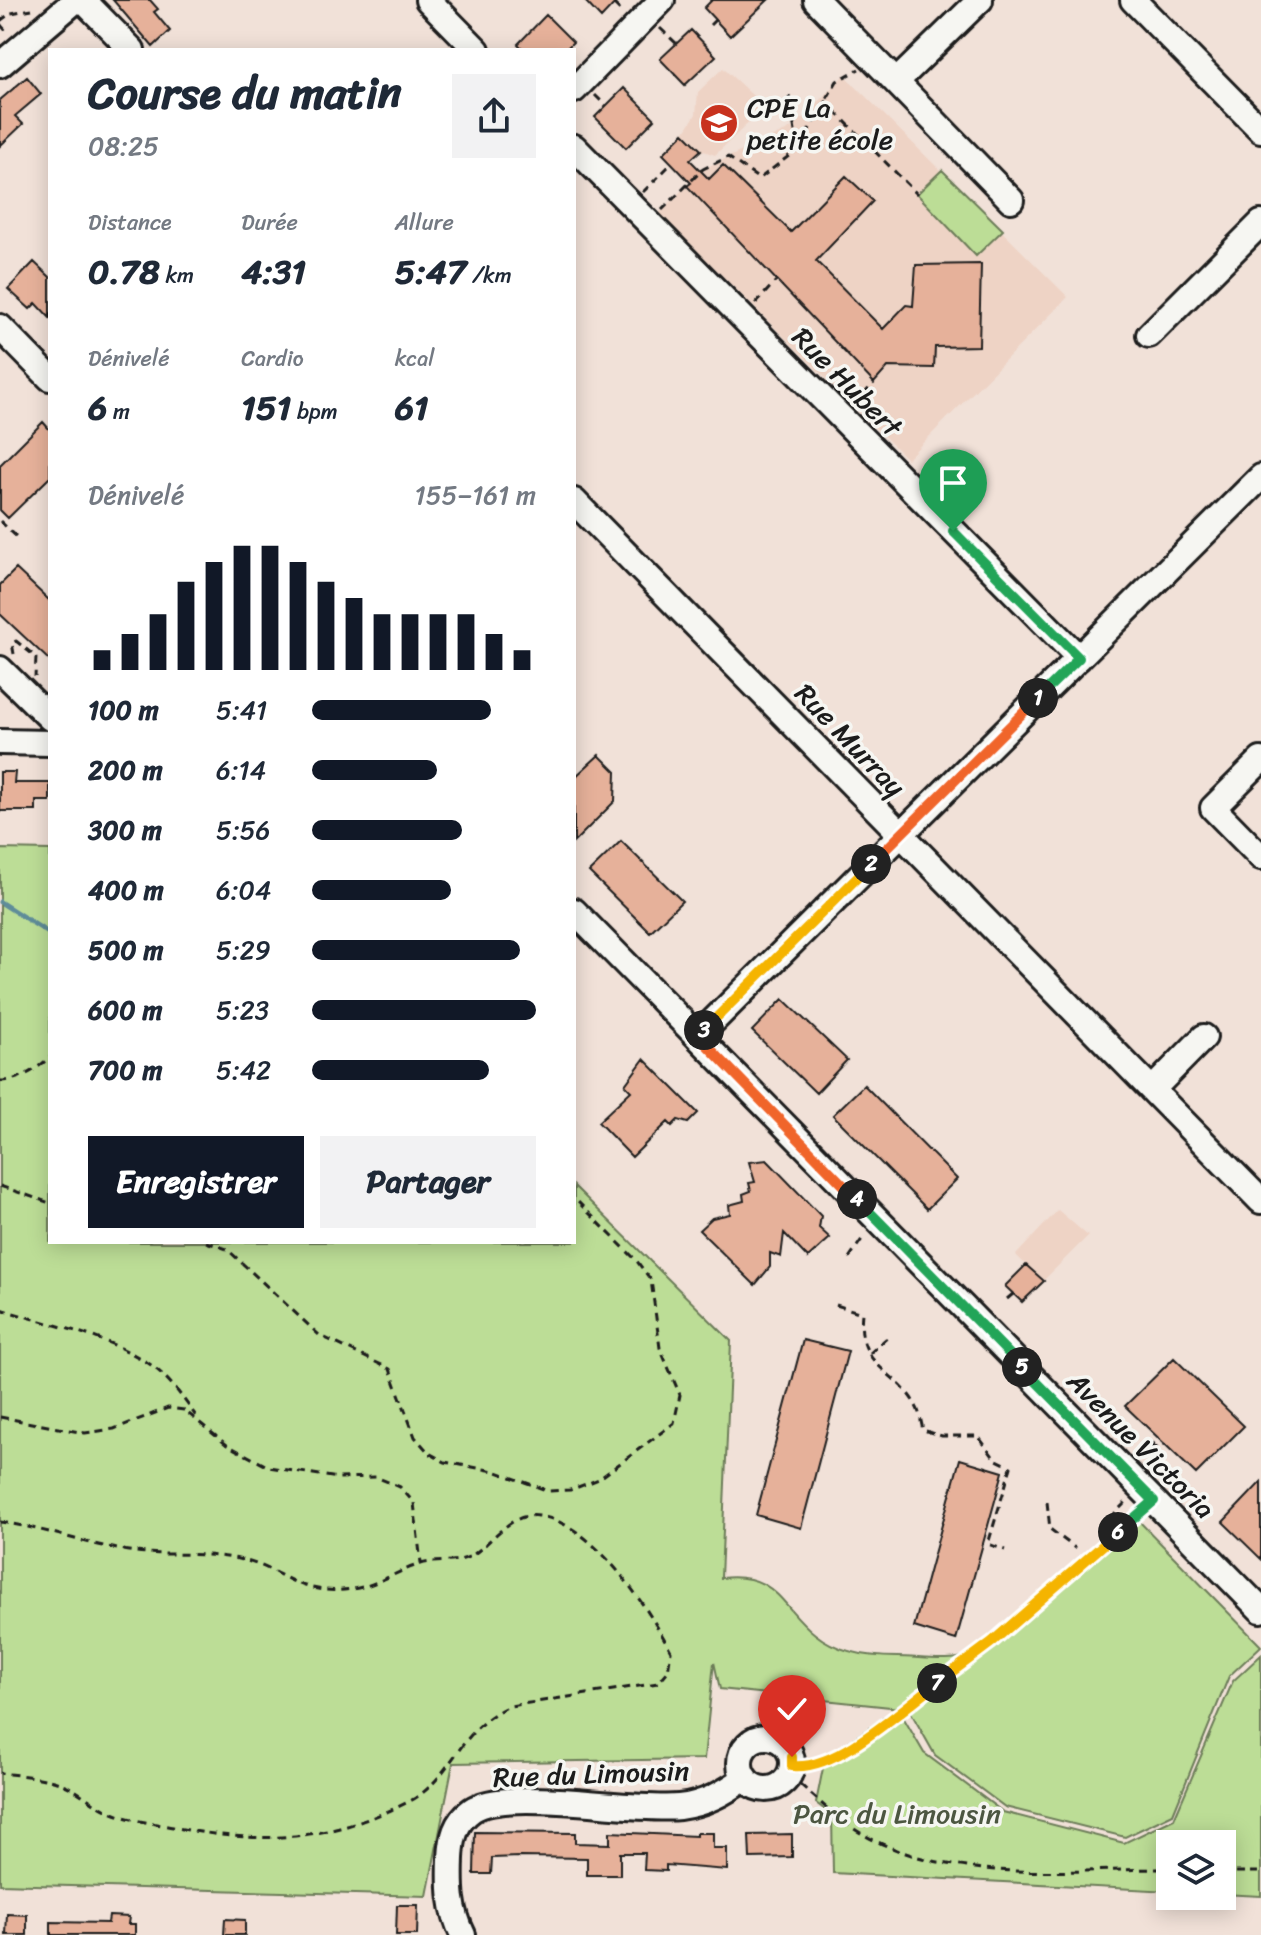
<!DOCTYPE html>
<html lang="fr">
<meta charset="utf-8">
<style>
:root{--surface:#fff;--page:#f2f2f3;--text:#1f2937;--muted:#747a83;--accent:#111827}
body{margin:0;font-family:Sriracha,sans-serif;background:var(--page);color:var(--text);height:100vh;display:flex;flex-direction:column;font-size:30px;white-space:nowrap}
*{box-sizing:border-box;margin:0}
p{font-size:26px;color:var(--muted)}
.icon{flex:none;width:44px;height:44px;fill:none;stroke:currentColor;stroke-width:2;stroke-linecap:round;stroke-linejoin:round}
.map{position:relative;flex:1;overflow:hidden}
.side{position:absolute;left:48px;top:48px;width:528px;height:1196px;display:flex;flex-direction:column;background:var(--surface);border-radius:0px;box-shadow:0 4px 20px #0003}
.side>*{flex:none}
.buttons{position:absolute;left:1156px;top:1830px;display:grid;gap:16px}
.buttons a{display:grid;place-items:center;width:80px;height:80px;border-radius:0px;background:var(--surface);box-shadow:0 4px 20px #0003;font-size:40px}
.pin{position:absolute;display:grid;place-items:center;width:68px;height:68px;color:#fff;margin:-82px -34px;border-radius:50% 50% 50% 0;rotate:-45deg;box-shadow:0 0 8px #0007}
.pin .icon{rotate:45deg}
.km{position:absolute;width:40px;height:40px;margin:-20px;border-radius:50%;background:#222;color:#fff;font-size:22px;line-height:40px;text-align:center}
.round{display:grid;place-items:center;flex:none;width:84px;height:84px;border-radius:0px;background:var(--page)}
.overview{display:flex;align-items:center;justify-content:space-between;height:136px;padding:0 40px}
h1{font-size:44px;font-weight:800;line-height:60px}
.figures{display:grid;grid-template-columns:repeat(3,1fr);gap:12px;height:136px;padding:8px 40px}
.figures div{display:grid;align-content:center}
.figures b{font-size:34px;font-weight:800}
.figures small{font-size:22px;font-weight:400}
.figures p{font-size:22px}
.chart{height:224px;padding:16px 40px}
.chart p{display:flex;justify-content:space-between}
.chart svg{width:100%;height:144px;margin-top:8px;stroke:var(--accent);stroke-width:6}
.action{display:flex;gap:16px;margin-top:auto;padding:16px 40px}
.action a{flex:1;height:92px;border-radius:0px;background:var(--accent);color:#fff;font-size:32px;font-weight:800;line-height:92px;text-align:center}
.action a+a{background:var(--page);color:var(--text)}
ul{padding:0 40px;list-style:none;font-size:26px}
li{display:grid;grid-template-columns:128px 96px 1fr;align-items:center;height:60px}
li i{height:20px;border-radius:10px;background:var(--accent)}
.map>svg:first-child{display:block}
.built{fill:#eed3c5}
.green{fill:#bcdd96;stroke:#6c7c59;stroke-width:2}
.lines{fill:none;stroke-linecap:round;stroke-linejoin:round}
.stream{stroke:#5f8c99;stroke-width:5}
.building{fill:#e6b19a;stroke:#1c1c1c;stroke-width:2}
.minor-casing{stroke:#1c1c1c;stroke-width:30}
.path{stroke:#1c1c1c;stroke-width:3;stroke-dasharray:8 6;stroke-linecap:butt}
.minor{stroke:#f6f6f2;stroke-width:24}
.split-1-casing{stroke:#fff;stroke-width:16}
.split-2-casing{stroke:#fff;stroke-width:16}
.split-3-casing{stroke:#fff;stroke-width:16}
.split-4-casing{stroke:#fff;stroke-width:16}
.split-5-casing{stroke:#fff;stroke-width:16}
.split-6-casing{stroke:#fff;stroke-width:16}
.split-7-casing{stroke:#fff;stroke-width:16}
.split-8-casing{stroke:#fff;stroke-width:16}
.split-1{stroke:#22a559;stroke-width:10}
.split-2{stroke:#f0652b;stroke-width:10}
.split-3{stroke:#f5b400;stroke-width:10}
.split-4{stroke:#f0652b;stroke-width:10}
.split-5{stroke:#22a559;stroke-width:10}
.split-6{stroke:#22a559;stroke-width:10}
.split-7{stroke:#f5b400;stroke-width:10}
.split-8{stroke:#f5b400;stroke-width:10}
.labels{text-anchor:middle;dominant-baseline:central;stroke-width:7;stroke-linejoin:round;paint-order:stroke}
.poi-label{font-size:28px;fill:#1c1c1c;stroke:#f6f6f2;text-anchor:start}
.street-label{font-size:28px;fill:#1c1c1c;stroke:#f6f6f2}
.park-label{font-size:28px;fill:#4c5641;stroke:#f6f6f2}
</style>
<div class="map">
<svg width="1261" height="1935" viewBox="0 0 1261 1935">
<rect width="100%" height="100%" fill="#f1e1d8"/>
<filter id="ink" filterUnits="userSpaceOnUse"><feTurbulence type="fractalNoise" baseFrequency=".0125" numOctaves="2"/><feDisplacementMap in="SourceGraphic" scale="16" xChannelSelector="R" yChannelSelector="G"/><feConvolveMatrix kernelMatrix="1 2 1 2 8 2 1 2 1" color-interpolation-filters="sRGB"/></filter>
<g filter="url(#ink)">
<path class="built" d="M723,68L765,107L715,155L701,150L679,171L663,154L684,133L696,114L698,92Z
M844,75L1068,297L907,459L659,213L703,169L794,127Z
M1058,1210L1088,1236L1022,1302L1005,1286L1026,1265L1016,1255Z"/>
<path class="green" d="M942,170L1003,230L976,256L917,194Z
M0,849L50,850V1242H574V1186L731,1341L721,1578C777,1572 780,1606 815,1634C837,1652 870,1657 897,1657C916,1657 939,1661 958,1658C995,1652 1100,1545 1133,1515L1261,1646L1229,1676L1173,1814L1125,1837L1005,1807L935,1755L909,1709L720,1689L714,1662L704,1759L453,1763L427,1896L0,1884Z
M1261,1655V1896L1222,1894V1844H1170V1891L833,1873L832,1815L816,1803L825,1758L888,1715L903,1717L924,1753L1003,1812L1124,1843L1174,1819L1233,1681Z"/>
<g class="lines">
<path class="stream" d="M0,902L50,934"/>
</g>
<path class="building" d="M113,0H150L158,9L154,12L170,31L153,47Z
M584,0H618L601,18Z
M712,0H768L730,36L704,8Z
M546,15L573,42L565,50H524L518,44Z
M691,30L716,56L685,85L660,59Z
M27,77L41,94L15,116L23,124L0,146V100Z
M624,88L655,119L626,148L595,117Z
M684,133L701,150L690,160L709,179L723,165L791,232L846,176L873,201L816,261L883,329L906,305L913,306L916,265L981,264L979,346L935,347L934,368L888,367L874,383L687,186L691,183L663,154Z
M34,262L50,277V318L36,303L30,309L8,289Z
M43,422L50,430V477L8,518L0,510V465Z
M16,569L50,601V661L0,614V585Z
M599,755L616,772L615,801L574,842V778Z
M0,772H15L14,783H50V801H36V811H0Z
M621,841L682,901L650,932L589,872Z
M783,999L847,1060L816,1093L752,1031Z
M644,1059L698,1113L688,1123L678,1120L672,1126L668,1122L632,1157L598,1122L631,1091L625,1085Z
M864,1085L957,1179L927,1209L833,1115Z
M767,1160L821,1216L819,1228L830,1238L808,1258L784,1233L781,1257L770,1253V1267L755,1285L699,1230L712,1218L730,1214L729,1205L744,1201L743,1194L751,1191L749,1183L755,1182L749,1162Z
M1026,1265L1044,1281L1022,1302L1005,1286Z
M803,1340L848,1351L801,1528L756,1515Z
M1174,1358L1244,1426L1196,1474L1125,1406Z
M960,1459L1003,1472L956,1640L914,1627Z
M1261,1482V1559L1223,1522Z
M475,1832L575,1833V1843L610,1844V1832L696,1836V1833H713V1848H727V1870L666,1865V1871L644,1870L645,1853H620V1875H587V1858L520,1857L492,1858L491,1874H474Z
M792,1834V1857L750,1858L749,1835Z
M397,1905H418L417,1935H396Z
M7,1914L27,1915V1935H6Z
M109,1916L129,1917L128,1924H135V1935H51V1922L108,1923Z
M225,1919L245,1920V1935H224Z"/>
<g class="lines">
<g class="minor-casing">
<path id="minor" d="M83,0L132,50
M428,0L477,50
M816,0L1011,200
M1133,0L1261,130
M0,65L76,0
M897,81L980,0
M574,90L662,0
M574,147L1079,658
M0,327L50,378
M1149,335L1261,223
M574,501L1261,1201
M0,669L50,718
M0,742L50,743
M1261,760L1213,808L1261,857
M574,911L1261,1610
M698,1036L1261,477
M1152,1090L1204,1037
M740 1763a26 26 0 1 1 52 0a26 26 0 1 1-52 0Z
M463,1935C450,1909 450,1886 451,1858C452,1838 455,1822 472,1810C506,1787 632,1812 679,1807C705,1804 724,1793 745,1778"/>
</g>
<path class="path" d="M614,4L623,13
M0,21L11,13L32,9
M0,24L6,31
M710,25L715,20
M660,28L677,44
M595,95L606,106
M789,96L798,149L837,81L859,69
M825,101L917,194
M643,192L672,163
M662,210L703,169L728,157L759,179L798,149
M755,304L776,281
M854,405L874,383
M0,521L20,540
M14,654L12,643L16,641L36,657L35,677
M0,1081C19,1081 36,1070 50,1057
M0,1186L50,1203
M206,1242L227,1249L319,1335L390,1369L415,1437L429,1453L445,1462L494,1471L549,1491L570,1490L599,1479L674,1423L680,1395L660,1348L651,1280L636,1260L574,1198
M849,1258L865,1235
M1007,1299L1013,1294
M836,1305L862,1313C856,1369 896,1368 916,1406C920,1413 921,1422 923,1430L942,1436H978L995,1459L1011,1467L988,1544L1005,1550
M0,1309C48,1324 109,1336 151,1365C170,1379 182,1397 196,1416
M870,1353L888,1337
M0,1417L85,1433L114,1429L168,1408L184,1410L227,1445L269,1467L338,1478L376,1477L400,1487L414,1503L421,1563
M1150,1449L1165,1444
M1140,1459L1157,1439
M1047,1502L1050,1529L1075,1548
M1110,1518L1127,1501
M0,1522C46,1528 89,1546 136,1552C169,1556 205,1552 238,1559C285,1568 294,1597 353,1589C378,1585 397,1571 421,1564C438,1559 458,1565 474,1554C494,1540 511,1512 539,1516C594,1523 647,1607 671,1651L668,1671L658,1683L510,1706C461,1725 451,1780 410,1801C328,1842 260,1845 173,1827C153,1823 132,1821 113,1813C98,1807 85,1796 71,1788C50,1777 24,1776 0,1773
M792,1766L808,1768L851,1747L992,1642L1139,1514
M790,1775C817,1799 844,1827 878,1842C968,1884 1073,1869 1170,1869
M1222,1872H1261"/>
<use href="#minor" class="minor"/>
</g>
</g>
<g class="lines" filter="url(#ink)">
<g class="split-1-casing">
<path id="split-1" d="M953,531L1079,658L1038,698"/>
</g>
<g class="split-2-casing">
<path id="split-2" d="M871,864L1038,698"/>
</g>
<g class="split-3-casing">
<path id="split-3" d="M704,1030L871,864"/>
</g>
<g class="split-4-casing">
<path id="split-4" d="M704,1030L698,1036L857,1199"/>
</g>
<g class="split-5-casing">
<path id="split-5" d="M857,1199L1022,1367"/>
</g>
<g class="split-6-casing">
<path id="split-6" d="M1022,1367L1154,1501L1118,1532"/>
</g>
<g class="split-7-casing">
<path id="split-7" d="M937,1683L992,1642L1118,1532"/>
</g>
<g class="split-8-casing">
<path id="split-8" d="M792,1757V1766C837,1771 901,1710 937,1683"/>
</g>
<use href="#split-1" class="split-1"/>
<use href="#split-2" class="split-2"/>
<use href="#split-3" class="split-3"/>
<use href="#split-4" class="split-4"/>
<use href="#split-5" class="split-5"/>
<use href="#split-6" class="split-6"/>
<use href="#split-7" class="split-7"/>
<use href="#split-8" class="split-8"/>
</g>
<defs>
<g id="school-disc" transform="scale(2)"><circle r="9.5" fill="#c8321e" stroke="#f6f6f2"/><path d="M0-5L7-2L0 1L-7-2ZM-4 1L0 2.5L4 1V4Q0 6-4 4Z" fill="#fff"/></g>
</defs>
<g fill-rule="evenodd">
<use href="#school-disc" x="719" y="123"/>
</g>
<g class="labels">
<g class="poi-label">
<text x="747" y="107">CPE La<tspan x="747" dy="32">petite école</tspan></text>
</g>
<g class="street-label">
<text transform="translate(847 382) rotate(45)">Rue Hubert</text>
<text transform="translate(850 740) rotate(46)">Rue Murray</text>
<text transform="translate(1141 1445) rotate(45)">Avenue Victoria</text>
<text transform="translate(591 1774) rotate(-2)">Rue du Limousin</text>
</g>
<g class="park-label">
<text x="897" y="1813">Parc du Limousin</text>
</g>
</g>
</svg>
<div class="buttons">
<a><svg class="icon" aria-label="layers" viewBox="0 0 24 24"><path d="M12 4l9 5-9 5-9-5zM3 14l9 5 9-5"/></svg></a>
</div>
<div class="pin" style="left:953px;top:531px;background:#1e9e55"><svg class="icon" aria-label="arrive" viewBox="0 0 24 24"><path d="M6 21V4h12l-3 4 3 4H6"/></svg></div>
<div class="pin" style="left:792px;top:1757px;background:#d93025"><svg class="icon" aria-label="check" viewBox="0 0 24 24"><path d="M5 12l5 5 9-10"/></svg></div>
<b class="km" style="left:1038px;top:698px">1</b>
<b class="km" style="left:871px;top:864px">2</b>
<b class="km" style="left:704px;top:1030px">3</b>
<b class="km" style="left:857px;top:1199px">4</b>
<b class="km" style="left:1022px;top:1367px">5</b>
<b class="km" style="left:1118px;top:1532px">6</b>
<b class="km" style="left:937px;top:1683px">7</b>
<section class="side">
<div class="overview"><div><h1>Course du matin</h1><p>08:25</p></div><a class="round"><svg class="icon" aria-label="share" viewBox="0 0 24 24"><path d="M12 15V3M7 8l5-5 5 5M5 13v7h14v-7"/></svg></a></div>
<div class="figures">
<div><p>Distance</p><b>0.78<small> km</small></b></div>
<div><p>Durée</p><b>4:31</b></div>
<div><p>Allure</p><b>5:47<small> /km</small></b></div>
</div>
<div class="figures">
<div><p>Dénivelé</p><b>6<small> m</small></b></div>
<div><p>Cardio</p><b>151<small> bpm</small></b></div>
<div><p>kcal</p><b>61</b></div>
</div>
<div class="chart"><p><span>Dénivelé</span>155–161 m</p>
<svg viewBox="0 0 160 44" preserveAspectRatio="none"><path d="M5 44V38M15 44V33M25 44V27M35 44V17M45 44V11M55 44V6M65 44V6M75 44V11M85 44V17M95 44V22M105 44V27M115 44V27M125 44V27M135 44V27M145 44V33M155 44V38"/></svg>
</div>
<ul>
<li><b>100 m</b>5:41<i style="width:80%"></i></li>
<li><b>200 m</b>6:14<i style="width:56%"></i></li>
<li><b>300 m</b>5:56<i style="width:67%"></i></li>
<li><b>400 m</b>6:04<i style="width:62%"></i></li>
<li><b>500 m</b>5:29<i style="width:93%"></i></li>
<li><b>600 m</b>5:23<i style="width:100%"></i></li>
<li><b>700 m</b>5:42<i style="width:79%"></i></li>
</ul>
<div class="action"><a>Enregistrer</a><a>Partager</a></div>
</section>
</div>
